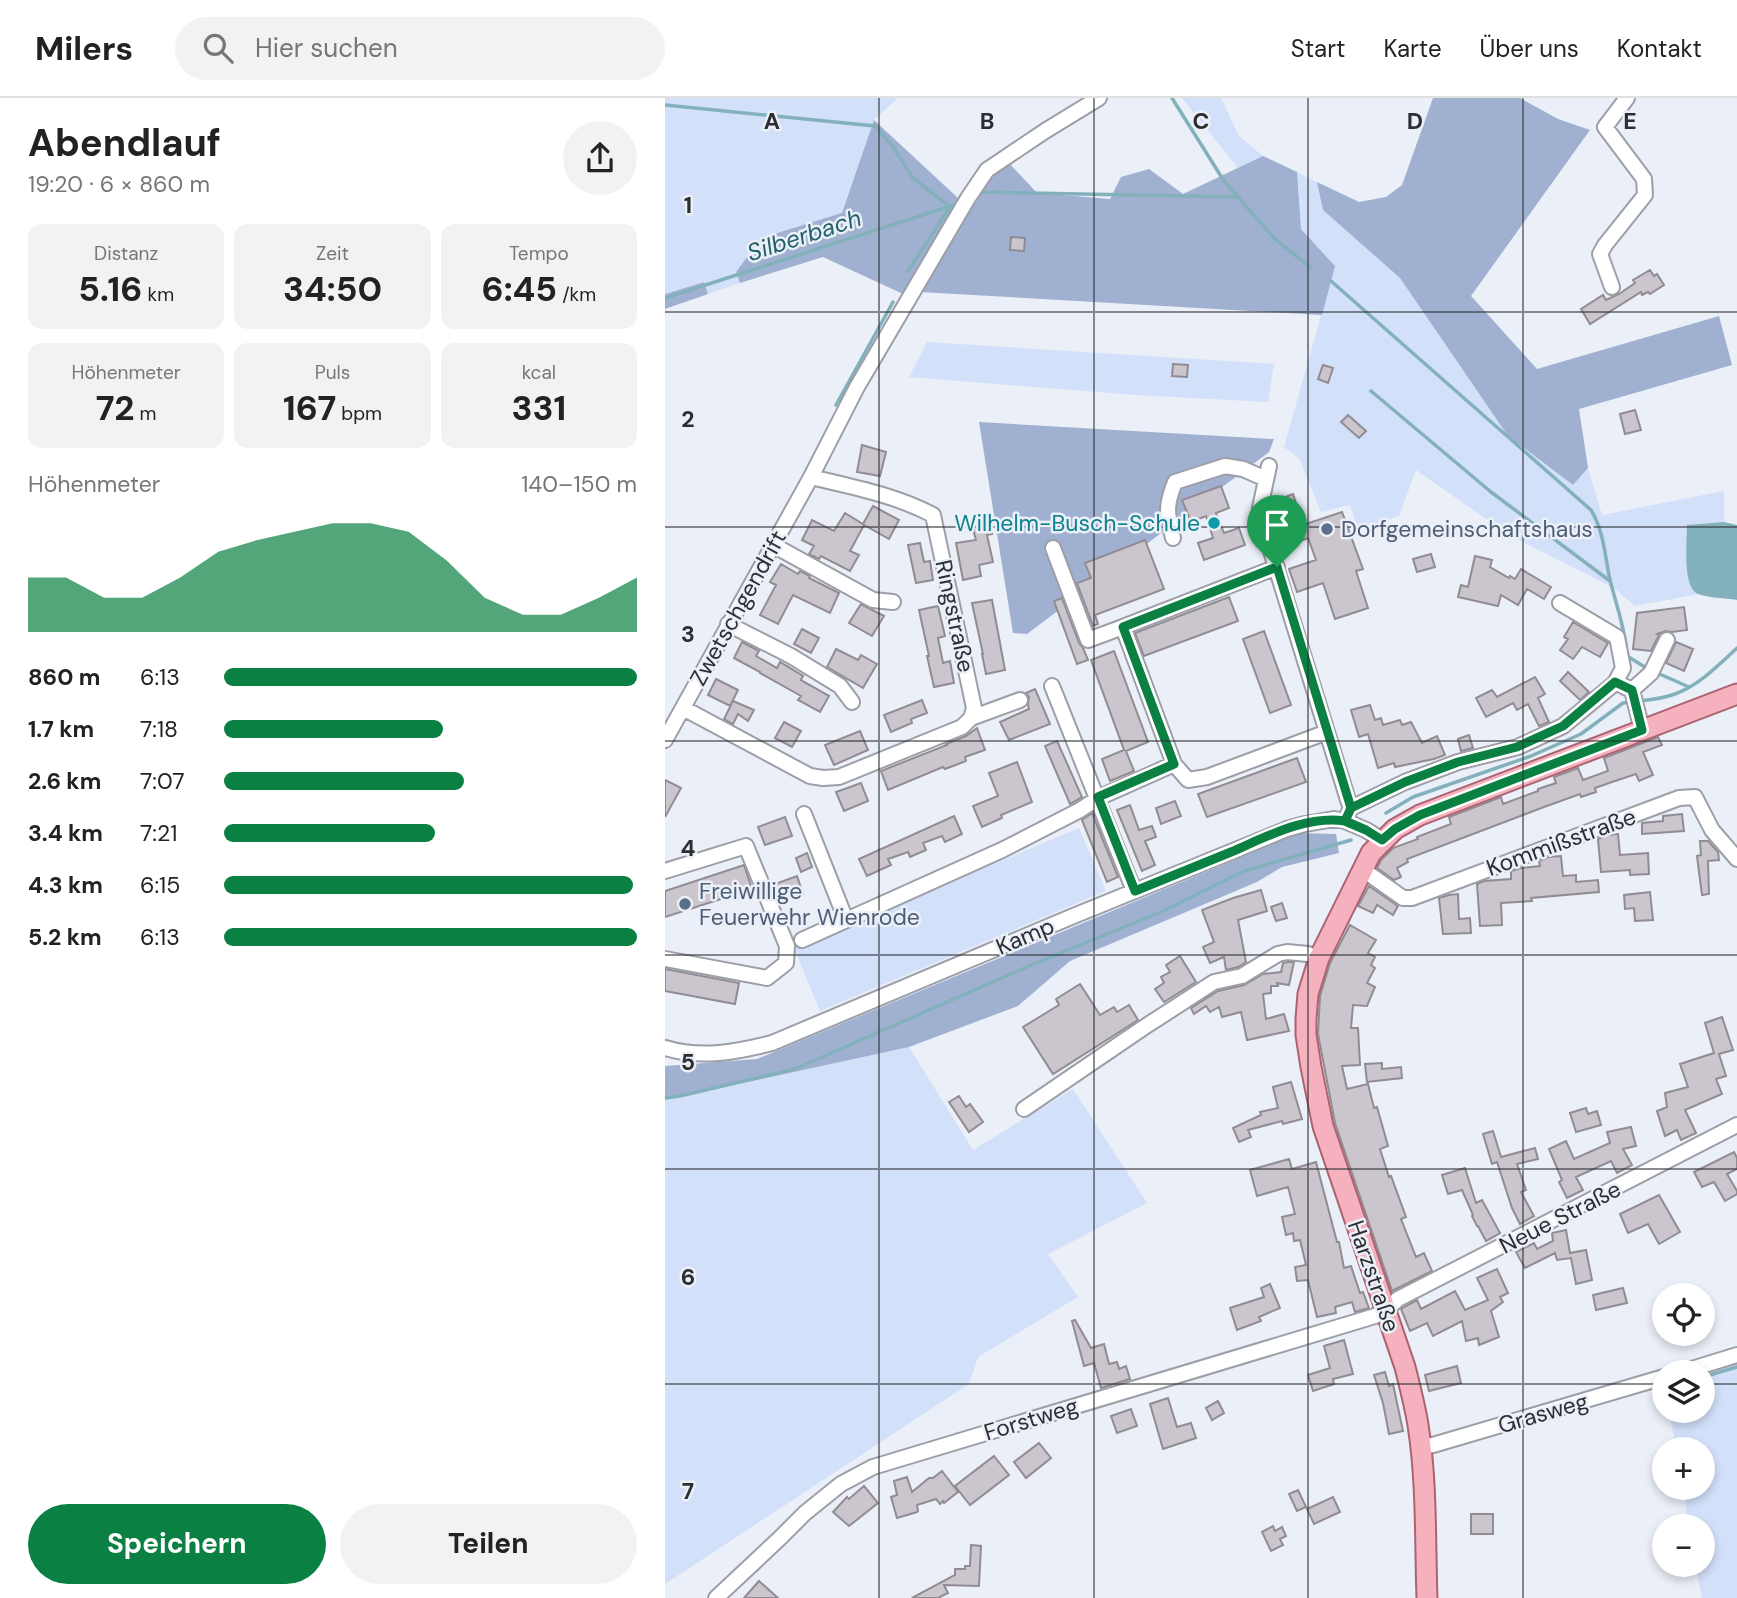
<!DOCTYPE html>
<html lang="de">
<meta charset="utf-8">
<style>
:root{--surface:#fff;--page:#f2f2f2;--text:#222;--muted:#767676;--line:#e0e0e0;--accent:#0b8043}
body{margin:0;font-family:"DM Sans",sans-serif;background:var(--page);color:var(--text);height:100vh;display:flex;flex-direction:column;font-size:26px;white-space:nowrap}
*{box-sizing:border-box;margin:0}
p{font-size:23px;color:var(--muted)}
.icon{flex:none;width:38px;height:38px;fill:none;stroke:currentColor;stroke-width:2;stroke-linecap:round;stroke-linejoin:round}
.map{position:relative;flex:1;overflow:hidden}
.sheet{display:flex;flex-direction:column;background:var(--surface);width:665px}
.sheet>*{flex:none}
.buttons{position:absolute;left:987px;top:1185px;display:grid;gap:14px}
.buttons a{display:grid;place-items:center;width:63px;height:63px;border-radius:50%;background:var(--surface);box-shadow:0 4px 10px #0003;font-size:35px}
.pin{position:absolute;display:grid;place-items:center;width:60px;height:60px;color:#fff;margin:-72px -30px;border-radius:50% 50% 50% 0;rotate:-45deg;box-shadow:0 0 7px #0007}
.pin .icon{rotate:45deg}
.round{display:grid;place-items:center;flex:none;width:74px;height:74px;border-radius:37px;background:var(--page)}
.overview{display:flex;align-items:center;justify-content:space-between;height:119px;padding:0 28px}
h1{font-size:38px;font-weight:700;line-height:52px}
.metrics{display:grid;grid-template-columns:repeat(3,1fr);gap:10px;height:119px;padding:7px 28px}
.metrics div{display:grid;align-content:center;border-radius:14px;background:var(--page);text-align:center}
.metrics b{font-size:35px;font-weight:700}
.metrics small{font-size:19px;font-weight:400}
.metrics p{font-size:19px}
.chart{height:196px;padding:14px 28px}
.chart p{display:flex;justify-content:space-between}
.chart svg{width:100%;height:126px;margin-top:7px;fill:var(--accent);opacity:.7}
.primary-button{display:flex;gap:14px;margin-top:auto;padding:14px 28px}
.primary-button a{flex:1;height:80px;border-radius:42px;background:var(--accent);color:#fff;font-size:28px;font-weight:700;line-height:80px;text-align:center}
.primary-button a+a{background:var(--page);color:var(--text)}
ul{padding:0 28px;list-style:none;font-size:23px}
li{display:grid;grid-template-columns:112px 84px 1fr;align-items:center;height:52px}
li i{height:18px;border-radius:9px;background:var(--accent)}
header{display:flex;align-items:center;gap:42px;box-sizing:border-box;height:98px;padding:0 35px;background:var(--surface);border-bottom:2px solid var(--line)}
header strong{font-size:33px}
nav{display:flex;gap:38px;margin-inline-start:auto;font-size:24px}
.search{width:490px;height:63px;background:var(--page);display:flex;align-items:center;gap:18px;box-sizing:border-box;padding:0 24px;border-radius:38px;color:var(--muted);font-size:26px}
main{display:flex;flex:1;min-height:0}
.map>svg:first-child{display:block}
.green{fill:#d3e0fa}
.forest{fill:#a0b0d1}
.water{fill:#82b1bb}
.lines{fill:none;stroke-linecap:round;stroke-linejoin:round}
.stream{stroke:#82b1bb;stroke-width:3.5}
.building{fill:#cbc5cd;stroke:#918b92;stroke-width:2}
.minor-casing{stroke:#9c9fa7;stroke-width:18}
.major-casing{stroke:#ab6371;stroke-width:23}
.minor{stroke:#fff;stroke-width:14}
.major{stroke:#f5b2be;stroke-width:19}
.route-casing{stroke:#fff;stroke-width:14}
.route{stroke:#0b8043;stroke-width:9}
.grid{fill:none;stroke:#2c2e31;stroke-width:2;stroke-opacity:0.55}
.culture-dot{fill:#0f9aa8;stroke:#ebeff7;stroke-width:2.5}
.service-dot{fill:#5c6f8a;stroke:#ebeff7;stroke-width:2.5}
.labels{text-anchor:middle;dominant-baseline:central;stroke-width:5;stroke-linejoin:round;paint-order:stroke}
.culture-label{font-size:23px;fill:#0d838f;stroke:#ebeff7;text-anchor:end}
.service-label{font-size:23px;fill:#4e5e75;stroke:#ebeff7;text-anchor:start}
.street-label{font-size:23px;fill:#2c2e31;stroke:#ebeff7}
.water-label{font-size:24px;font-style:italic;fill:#22606c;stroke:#ebeff7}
.grid-label{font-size:23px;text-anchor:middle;font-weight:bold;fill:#2c2e31;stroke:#ebeff7;stroke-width:5;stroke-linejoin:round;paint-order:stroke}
</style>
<header>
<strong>Milers</strong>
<div class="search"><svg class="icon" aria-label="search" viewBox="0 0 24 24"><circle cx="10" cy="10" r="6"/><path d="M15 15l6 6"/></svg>Hier suchen</div>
<nav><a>Start</a><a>Karte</a><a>Über uns</a><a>Kontakt</a></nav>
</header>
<main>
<section class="sheet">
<div class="overview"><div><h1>Abendlauf</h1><p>19:20 · 6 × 860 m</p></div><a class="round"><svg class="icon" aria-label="share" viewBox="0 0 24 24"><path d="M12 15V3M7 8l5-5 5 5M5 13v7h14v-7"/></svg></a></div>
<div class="metrics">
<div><p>Distanz</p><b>5.16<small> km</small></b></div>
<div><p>Zeit</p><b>34:50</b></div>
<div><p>Tempo</p><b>6:45<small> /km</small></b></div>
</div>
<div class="metrics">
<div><p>Höhenmeter</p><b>72<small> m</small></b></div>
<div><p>Puls</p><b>167<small> bpm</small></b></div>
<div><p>kcal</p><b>331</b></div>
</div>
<div class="chart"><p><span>Höhenmeter</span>140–150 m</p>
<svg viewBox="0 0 160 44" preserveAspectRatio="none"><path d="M0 44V25L10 25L20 32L30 32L40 25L50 16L60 12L70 9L80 6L90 6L100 9L110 19L120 32L130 38L140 38L150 32L160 25V44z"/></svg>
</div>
<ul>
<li><b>860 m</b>6:13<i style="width:100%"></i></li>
<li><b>1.7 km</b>7:18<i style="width:53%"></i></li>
<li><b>2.6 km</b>7:07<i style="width:58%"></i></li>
<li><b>3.4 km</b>7:21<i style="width:51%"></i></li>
<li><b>4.3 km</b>6:15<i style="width:99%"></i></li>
<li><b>5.2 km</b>6:13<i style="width:100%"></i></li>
</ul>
<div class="primary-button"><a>Speichern</a><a>Teilen</a></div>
</section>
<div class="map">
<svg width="1072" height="1500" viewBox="0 0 1072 1500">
<rect width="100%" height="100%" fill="#ebeff7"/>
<path class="green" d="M0,0H233L209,22L177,116L96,140L71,174L75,185L43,196L38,184L0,196Z
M517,0H556L574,38L598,58L573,70Z
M632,74L652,84L659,112L735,180L843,338L908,387L923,370L937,417L1059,393V424L1022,427L1027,491L1034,496L970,508L949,490L844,437L751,372L734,418L693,432L685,407L656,414L634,360L619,349L670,168L636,131Z
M262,244L609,266L603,304L470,297L244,279Z
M414,730L441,793L155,913L129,850Z
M244,949L308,1052L408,991L482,1105L383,1156L413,1199L313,1259L304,1286L0,1486V1002Z
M1072,1266V1500H1037L1031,1467L1038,1466V1428H1024L1018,1390H1038V1351H1011L1004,1313L1038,1312V1276Z"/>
<path class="forest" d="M768,0H855L893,21L925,32L806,198L872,271L1054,218L1067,267L914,311L923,370L908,387L843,338L735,180L658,112L652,84L694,104L721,99L737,87Z
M209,22L293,100L238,196L158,159L75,185L71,174L96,140L177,115Z
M598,58L632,74L636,131L670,168L657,217L255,194L319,87L343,64L372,95L445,101L456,79L484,71L518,96Z
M39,184L43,196L0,211V196Z
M314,324L609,341L604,354L362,536L348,535Z
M634,735L671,736L674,755L617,769L592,784L405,863L353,908L244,949L0,1002V968L92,961Z"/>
<path class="water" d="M1059,424L1072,427V502C1060,500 1044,500 1033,496C1017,489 1022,443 1022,427Z"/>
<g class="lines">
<path class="stream" d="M507,0L559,83L610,141L646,170
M0,7L210,28L226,46L248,80L285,109L243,173
M314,94L573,99
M666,183L926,412C939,433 940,459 945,482C951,506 958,524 961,548
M0,200L289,107
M706,293L826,394L945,483
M171,307L228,204
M961,556L962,558L983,571
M990,574L1024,589
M973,603C984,602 996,601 1007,597C1032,589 1053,568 1072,550
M721,715L748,699L866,658L916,636L958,605L965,604
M0,1000L15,998L130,971L364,868L498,813L579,773L686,742
M1038,1279L1072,1269"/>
</g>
<path class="building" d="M346,139L360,140L359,153L345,152Z
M985,172L989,178L992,176L999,187L985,196L983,194L977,197L976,194L925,226L916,211L938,197L941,202L954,196L970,185L968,182Z
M508,266L523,267L522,279L507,278Z
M658,267L668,270L663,285L653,281Z
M970,312L976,332L960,336L955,316Z
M683,317L701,333L694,340L676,324Z
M197,347L221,354L215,378L192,374Z
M556,388L564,410L551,415L559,435L574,430L580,447L539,462L533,445L548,440L541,418L526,424L517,402Z
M628,396L638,427L677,414L698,471L691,473L703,510L670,521L658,485L632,494L624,471L651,462L643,440L625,447L610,403Z
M208,408L234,422L224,441L199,427L185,453L194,457L185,473L156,458L154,461L144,456L149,448L137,442L147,422L169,433L180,415L198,426Z
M324,425L327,436L322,437L328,464L314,467L316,478L298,482L291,445L311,442L307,428Z
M480,442L499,491L430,517L433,526L428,528L412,485L426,480L420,465Z
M255,445L259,464L265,463L268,482L251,485L243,447Z
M766,456L770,469L752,474L748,461Z
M810,458L827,462L825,469L844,480L845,478L850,481L856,471L886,489L879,501L862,491L853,507L836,497L833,508L793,499L796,487L803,489Z
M116,466L133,476L135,473L145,478L144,480L174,495L165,515L128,497L113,526L95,517L111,487L105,484Z
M564,499L573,523L479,558L470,535Z
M397,500L414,545L418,550L423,562L412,566L389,503Z
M327,502L340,572L321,576L317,556H318L307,505Z
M196,506L219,518L207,538L184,525Z
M273,508L280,538L273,540L278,565L285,563L289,585L269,589L262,558H264L254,512Z
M1019,509L1022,532L1007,534L1001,533L992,536L994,537L986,553L968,551L972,515Z
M908,524L943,545L935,559L917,549L908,561L895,552L903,541L899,539Z
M137,531L154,540L146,555L129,546Z
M599,533L626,607L605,615L578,541Z
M77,544L94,553L91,558L112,570L115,564L138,578L136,582L164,598L155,614L133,602L136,598L95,575V574L69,560Z
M1011,544L1028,551L1019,573L1001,565Z
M171,551L193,562L196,557L212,566L198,590L162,569Z
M449,553L483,644L461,653L469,673L445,683L437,661L459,652L426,562Z
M903,574L924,594L915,602L895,583Z
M870,579L880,596L873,600L884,624L874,628L863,606L852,612L848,605L821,619L811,600L827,592L832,599Z
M51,581L73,592L65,608L43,597Z
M370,591L385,626L344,642L335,624L364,611L363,607L364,599L361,595Z
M257,602L262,615L246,621L247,625L226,634L219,617Z
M68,603L89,612L83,623L73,616L68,626L59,621Z
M705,607L710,622L716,620L718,627L735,622L737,627L746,624L757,645L772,638L780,657L769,661L730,669L729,665L713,670L703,636L694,639L686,612Z
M119,624L136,633L127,649L110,640Z
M312,630L320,652L300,659L301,663L280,671L278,669L223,692L216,673L282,647L281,646L301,638Z
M195,633L203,652L169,667L160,647Z
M804,637L808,650L796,653L793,641Z
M993,639L997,647L978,654L988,677L974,683L971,676L947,684L930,690L931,694L916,699L915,696L879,709L742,761L743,764L732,770L736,779L729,782L712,770L716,762L728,750L753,741L752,739L786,726L784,719L836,699L838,706L873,693V691L891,685L889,679L913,670L918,682L943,673L939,660Z
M392,643L417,699L405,706L380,648Z
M632,660L641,684L542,719L533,696Z
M352,664L367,704L336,717L337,720L317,729L308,708L333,698L324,675Z
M0,682L16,690L0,719Z
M196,685L203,703L179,713L171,694Z
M510,703L516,718L496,726L491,710Z
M465,707L474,732L487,728L491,739L480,743L490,767L477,773L452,712Z
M427,715L453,779L442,784L417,722Z
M1017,716L1019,733L977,736V725L998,723V718Z
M289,718L297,736L280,744L277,738L258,745L261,752L245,759L243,754L223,761L226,767L202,778L194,761Z
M120,719L127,738L100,747L93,729Z
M953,736L955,757L983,755L984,776L965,777V772L936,774L933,741L942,737Z
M1035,743H1043L1053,754L1054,762L1043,763L1044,796L1037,797L1032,758L1036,757Z
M142,755L147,769L136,774L131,760Z
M896,758L898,778L911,777V784L933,782L934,794L866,800L867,803L836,805L837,827L815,828L812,786L819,783L846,781V773L856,770L875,768L874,763L883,759Z
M79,767L87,791L0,819V793Z
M132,778L138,796L116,804L110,786Z
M704,788L733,808L728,817L712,807L708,815L693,808Z
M596,792L602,813L573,822L581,864L573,869L561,872L559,859L545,865L538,849L549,844L537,812L568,800Z
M985,794L988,822L970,823L969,810L960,811L959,797Z
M793,796L794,821L805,820L806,835L778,836L774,800L784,797Z
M617,805L622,820L611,823L606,809Z
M685,827L711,842L703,855L710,859L706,867L710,870L702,885L710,889L702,908L688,907L686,930H693L695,967L677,968L682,991L703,986L709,1010L712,1009L723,1048L715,1051L724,1079L726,1078L741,1119L736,1121L751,1159L759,1155L767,1173L727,1193L670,1025L653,936L655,898L665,865Z
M515,858L531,884L499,904L490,891L499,885L496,879L505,874L501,867Z
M623,864H629L624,887L612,885L613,888H606V895L598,896L601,921L619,916L624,933L582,942L576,914L557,919L554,909L545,914L541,908L529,916L526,910L553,893L579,887L598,876L616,874L618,865Z
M0,871L74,885L70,906L0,893Z
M415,886L435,917L449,909L452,914L464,907L473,922L388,976L358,929L394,907L391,901Z
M1057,919L1068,952L1054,956L1061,978L1051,981L1057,996L1020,1012L1031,1035L1016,1042L1012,1032L1000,1038L992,1013L1002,1009L1000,995L1023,989L1015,966L1049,955L1040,925Z
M717,965V971L736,969L737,980L702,984L700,966Z
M626,984L637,1021L618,1026L617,1023L583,1032L586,1039L574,1044L568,1030L596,1017L595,1014L613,1010L608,989Z
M294,998L301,1009L305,1006L318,1024L304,1034L284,1004Z
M921,1010L923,1016L932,1013L936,1027L911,1034L905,1015Z
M966,1029L971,1048L958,1051L967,1067L952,1075L946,1063L911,1079L918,1092L902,1100L894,1084L897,1082L884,1051L901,1043L909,1061L945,1045L942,1034Z
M828,1033L836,1059L870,1050L873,1061L852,1066L861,1092L856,1094L869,1118L855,1126L847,1110L832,1064L827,1066L818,1036Z
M1069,1054L1072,1060V1071L1062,1076L1072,1093V1096L1060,1103L1049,1084L1037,1089L1029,1074Z
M624,1061L627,1071L651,1064L672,1144H674L679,1170L686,1168L695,1195L698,1194L704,1210L690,1214L687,1204L670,1209L671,1215L652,1219L643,1182L632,1183L630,1169L641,1167L635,1142L629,1143L628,1135L621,1137L617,1119L630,1116L623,1089L592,1098L585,1072Z
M800,1070L811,1105L817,1102L835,1135L821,1143L813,1128H812L807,1118L808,1117L797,1092L783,1096L777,1077Z
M994,1097L1015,1134L994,1146L983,1126L963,1135L955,1116Z
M901,1132L905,1155L921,1152L927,1182L911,1186L906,1160L892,1162L890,1155L860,1170L851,1154L869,1145L872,1151L888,1143L887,1135Z
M832,1171L843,1195L835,1199L838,1204L826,1213L834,1239L814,1247L813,1240L801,1243L797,1223L768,1238L762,1225L745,1233L736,1211L739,1209L752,1202L756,1211L790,1193L800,1212L823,1202L812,1180Z
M605,1186L615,1210L594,1219L596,1223L572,1232L565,1210L599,1199L596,1190Z
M958,1190L962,1205L931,1212L928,1197Z
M410,1222L426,1250L439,1246L444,1266L452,1264L454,1271L461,1268L465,1281L436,1290L429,1265L419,1268L407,1223Z
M679,1242L688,1276L668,1281L669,1286L648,1293L643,1277L665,1270L659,1248Z
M792,1268L796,1285L764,1293L760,1277Z
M720,1274L724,1288L728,1286L738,1333L724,1336L718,1305L709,1277Z
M503,1300L512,1329L526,1325L531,1340L498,1351L485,1306Z
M553,1303L559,1315L547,1322L541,1310Z
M466,1311L472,1328L452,1335L446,1318Z
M374,1345L386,1360L361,1380L349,1364Z
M329,1358L344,1377L305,1407L290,1388Z
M277,1373L293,1394L279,1405L278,1403L275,1406L271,1401L252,1407L253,1413L252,1414L232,1420L226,1399L232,1397L229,1383L242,1379L247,1394L264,1380H268Z
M199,1388L213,1405L184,1428L168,1414L182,1399L184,1401Z
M633,1392L641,1409L632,1413L624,1396Z
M668,1399L675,1414L649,1426L642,1411Z
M806,1416H828V1436H806Z
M608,1428L610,1433L617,1429L621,1438L615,1441L618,1447L606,1453L597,1434Z
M306,1447L316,1448L314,1488L279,1487L283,1495L273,1500H247L290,1477V1471H300V1468H305Z
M94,1483L113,1500H79Z"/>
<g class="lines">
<g class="minor-casing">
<path id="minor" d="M947,189L935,156L940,147L980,97L979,81L940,29L962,0
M604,368L595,410L598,427L683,702L686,710L683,716
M508,440C502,415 500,409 510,384L560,368L578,371L601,381
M108,447L208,502L228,504
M388,450L423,542L458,529
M612,469L458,529L509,666L523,682L542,679L662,634
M63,526L126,558L175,588L187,604
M387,588L469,793
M958,588L967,592L977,632
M967,592L986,575L1002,542
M18,610L145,678L158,680L174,679L297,629L306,620L309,610L268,417C230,397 188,389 146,379
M306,620L355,602
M0,642L146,379L192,289L303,100L322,72L380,33L434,0
M686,710L740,684L793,664L853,649L898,628L950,585L958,570L952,539L895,505
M139,716L181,822
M697,771L738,800H747L1014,700L1030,699L1047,732L1072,761
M0,773L81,748L122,848L121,865L102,880L0,861
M137,842L337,752L415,712L433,700L509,666
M0,950C37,961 71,954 107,945L406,819L622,731L640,726L669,721L680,723L701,732L717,742
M359,1011L478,930L549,884L577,878L613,856L622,854L643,856L654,860
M1017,1274L1072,1257
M756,1349L768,1347L999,1279
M51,1500L114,1441L140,1415L176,1386L208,1369L710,1218L721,1212L733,1201L1072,1027"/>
</g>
<g class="major-casing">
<path id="major" d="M762,1500C760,1443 762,1384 753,1327C750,1308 745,1289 740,1269L658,1028L646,969L641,937V921L643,896L654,860L706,755L730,731L755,717L1072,596"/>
</g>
<use href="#minor" class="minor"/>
<use href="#major" class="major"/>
</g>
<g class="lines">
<g class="route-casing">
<path id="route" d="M612,469L686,710L680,723L701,732L717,742L730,731L755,717L977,632L967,592L950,584L898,628L852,649L793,664L740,684L686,710L680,723C641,717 601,739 566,754C534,767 502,780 470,793L433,699L509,666L458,529L612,469"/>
</g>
<use href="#route" class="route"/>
</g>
<path class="grid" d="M214,0V1500M429,0V1500M643,0V1500M858,0V1500M0,214H1072M0,429H1072M0,643H1072M0,857H1072M0,1071H1072M0,1286H999M1038,1286H1072"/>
<circle class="culture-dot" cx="549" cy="425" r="7"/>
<g class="service-dot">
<circle cx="662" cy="431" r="7"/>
<circle cx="20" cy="806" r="7"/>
</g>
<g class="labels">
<g class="culture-label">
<text x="535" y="425">Wilhelm-Busch-Schule</text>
</g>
<g class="service-label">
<text x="676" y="431">Dorfgemeinschaftshaus</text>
<text x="34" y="793">Freiwillige<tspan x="34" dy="26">Feuerwehr Wienrode</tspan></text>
</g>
<g class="street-label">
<text transform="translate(73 510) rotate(-61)">Zwetschgendrift</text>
<text transform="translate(290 518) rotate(78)">Ringstraße</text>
<text transform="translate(896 744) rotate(-20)">Kommißstraße</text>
<text transform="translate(360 838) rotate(-23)">Kamp</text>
<text transform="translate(895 1119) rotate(-27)">Neue Straße</text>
<text transform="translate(709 1178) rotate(71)">Harzstraße</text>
<text transform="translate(878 1315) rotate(-16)">Grasweg</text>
<text transform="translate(366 1321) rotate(-17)">Forstweg</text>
</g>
<g class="water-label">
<text transform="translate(139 137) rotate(-18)">Silberbach</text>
</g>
</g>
<g class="grid-label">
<text x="107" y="31">A</text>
<text x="322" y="31">B</text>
<text x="536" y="31">C</text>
<text x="750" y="31">D</text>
<text x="965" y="31">E</text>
<text x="23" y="115">1</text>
<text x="23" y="329">2</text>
<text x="23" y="544">3</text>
<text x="23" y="758">4</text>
<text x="23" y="972">5</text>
<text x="23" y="1187">6</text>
<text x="23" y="1401">7</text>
</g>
</svg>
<div class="buttons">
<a><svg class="icon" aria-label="locate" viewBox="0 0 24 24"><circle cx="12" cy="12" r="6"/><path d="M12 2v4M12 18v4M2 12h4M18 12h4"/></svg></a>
<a><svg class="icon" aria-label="layers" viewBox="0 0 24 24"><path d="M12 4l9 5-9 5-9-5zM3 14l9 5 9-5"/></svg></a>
<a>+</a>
<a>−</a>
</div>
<div class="pin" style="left:612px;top:469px;background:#1e9e55"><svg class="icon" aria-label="arrive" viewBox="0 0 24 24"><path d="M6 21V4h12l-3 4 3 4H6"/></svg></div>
</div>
</main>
